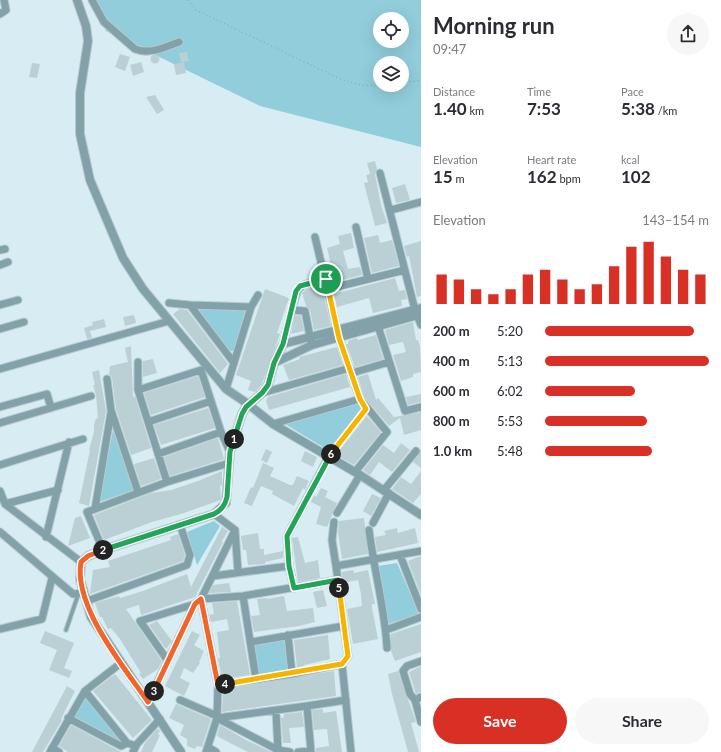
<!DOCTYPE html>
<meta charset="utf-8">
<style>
:root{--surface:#fff;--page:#f7f7f7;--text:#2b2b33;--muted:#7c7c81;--accent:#d93025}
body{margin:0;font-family:Lato,sans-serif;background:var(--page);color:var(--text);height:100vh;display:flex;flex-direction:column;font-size:15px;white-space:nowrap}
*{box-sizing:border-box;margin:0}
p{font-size:13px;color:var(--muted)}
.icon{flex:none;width:22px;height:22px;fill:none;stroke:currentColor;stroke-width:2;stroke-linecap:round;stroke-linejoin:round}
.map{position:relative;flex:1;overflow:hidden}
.side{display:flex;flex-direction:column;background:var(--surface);width:300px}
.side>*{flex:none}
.fabs{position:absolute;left:373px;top:12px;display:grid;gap:8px}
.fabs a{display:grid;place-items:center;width:36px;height:36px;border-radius:50%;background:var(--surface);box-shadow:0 4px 16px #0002;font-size:20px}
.pin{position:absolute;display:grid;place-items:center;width:34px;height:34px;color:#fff;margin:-17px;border:2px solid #fff;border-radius:50%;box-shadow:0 1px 4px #0007}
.km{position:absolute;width:20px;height:20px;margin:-10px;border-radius:50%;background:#222;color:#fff;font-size:11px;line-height:20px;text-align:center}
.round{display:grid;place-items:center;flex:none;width:42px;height:42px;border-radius:21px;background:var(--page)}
.headline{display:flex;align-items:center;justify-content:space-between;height:68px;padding:0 12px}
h1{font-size:22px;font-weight:700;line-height:30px}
.figures{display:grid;grid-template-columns:repeat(3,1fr);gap:6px;height:68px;padding:4px 12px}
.figures div{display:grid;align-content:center}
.figures b{font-size:17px;font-weight:700}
.figures small{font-size:11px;font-weight:400}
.figures p{font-size:11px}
.chart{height:112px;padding:8px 12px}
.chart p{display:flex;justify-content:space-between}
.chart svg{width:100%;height:72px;margin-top:4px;stroke:var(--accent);stroke-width:6}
.button{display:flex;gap:8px;margin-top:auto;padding:8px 12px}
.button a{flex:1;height:46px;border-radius:24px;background:var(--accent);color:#fff;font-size:16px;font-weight:700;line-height:46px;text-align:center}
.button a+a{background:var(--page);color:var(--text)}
ul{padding:0 12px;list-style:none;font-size:13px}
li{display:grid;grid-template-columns:64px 48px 1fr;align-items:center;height:30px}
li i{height:10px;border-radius:5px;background:var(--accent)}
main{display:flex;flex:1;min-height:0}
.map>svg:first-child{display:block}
.green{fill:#91cddb;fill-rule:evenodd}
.building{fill:#bad0d5}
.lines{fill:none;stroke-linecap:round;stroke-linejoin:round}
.service-casing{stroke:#b6cacf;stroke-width:5.5}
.minor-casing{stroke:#b6cacf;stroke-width:9}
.tertiary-casing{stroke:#b6cacf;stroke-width:10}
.path{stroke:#8e9fa4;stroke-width:1;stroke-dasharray:1 3;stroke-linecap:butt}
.service{stroke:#83a1a8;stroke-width:3.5}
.minor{stroke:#83a1a8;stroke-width:7}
.tertiary{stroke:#83a1a8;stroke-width:8}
.split-1-casing{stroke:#fff;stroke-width:8}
.split-2-casing{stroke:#fff;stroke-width:8}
.split-3-casing{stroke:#fff;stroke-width:8}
.split-4-casing{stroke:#fff;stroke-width:8}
.split-5-casing{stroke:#fff;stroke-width:8}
.split-6-casing{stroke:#fff;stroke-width:8}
.split-7-casing{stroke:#fff;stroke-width:8}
.split-1{stroke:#22a559;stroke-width:5}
.split-2{stroke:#22a559;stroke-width:5}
.split-3{stroke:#f0652b;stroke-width:5}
.split-4{stroke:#f0652b;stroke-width:5}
.split-5{stroke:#f5b400;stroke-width:5}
.split-6{stroke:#22a559;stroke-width:5}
.split-7{stroke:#f5b400;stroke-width:5}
</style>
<main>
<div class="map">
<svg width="421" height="752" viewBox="0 0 421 752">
<rect width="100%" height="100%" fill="#d7edf3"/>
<path class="green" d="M95,0H421V147L260,106L106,31ZM380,19H402V41H380ZM380,63H402V85H380Z
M198,308L245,311L234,351H228L197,310Z
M359,402L362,408L328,450L285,424Z
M113,430L134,490L99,502Z
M214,521L220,526L197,565L187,532Z
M397,563L419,614L388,624L378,566Z
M284,639L289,670L259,675L254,644Z
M84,696L125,740L122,742L73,716Z"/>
<path class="building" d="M187,52L189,61L181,62L179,53Z
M120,54L130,57L125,71L115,67Z
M150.5 59a4.5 4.5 0 1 1 9 0a4.5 4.5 0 1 1-9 0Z
M141,62L144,72L133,76L130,65Z
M184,62L186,73L176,75L174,64Z
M32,63L40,64L37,78L29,77Z
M155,95L164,110L157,114L146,97Z
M375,161L377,169L375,174L381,205L387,223L375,226L364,183L368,182L366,175L370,174L367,163Z
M405,184L410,200L396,203L392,188Z
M351,233L354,248L343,251L348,269L360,267L362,275L331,283L330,274L333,273L327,248L340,244L338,236Z
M378,235L380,243L392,240L399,266L372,273L364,238Z
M421,241V296L417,297L409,256L407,257L404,246Z
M395,278L399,291L405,290L407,299L401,300L402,306L373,313L369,298L337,307L334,294Z
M321,285L331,326L314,330L310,310L306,306L302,293L307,289Z
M265,289L289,298L277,333L280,334L262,384L255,392L248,390L251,381L236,375Z
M180,309L187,310L228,364L220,373L173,314Z
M134,315L136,323L125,326L123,317Z
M298,315L301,316L304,331L291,334L295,316Z
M104,319L106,327L90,331L92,338L87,339L84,328L93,325L92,322Z
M413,322L416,340H418L420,347L421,372L413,374V377L401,381L393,355L406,352L403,342L389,345L385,330Z
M376,335L383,359L355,367L346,344H348V341L357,338L358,340Z
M131,346L133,397L135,396L151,448L131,455L116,409L112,378L109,374L110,366L128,362L125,348Z
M337,347L343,365L289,380L283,365L300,359L299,357Z
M153,359L157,373L143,377V361Z
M99,370L106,411L89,506L79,503L90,450H89L94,432V425L96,418L98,419L96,395L93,385H95L92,372Z
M346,374L350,387L269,410L266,401L268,397Z
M368,374L376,400L378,398L394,417L421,412V430L404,435L400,418L389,426L364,397L358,377Z
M198,376L205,397L151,415L144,393Z
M421,394V402L408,405L406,397Z
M208,408L215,428L161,445L154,425Z
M367,416L381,432L354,465L336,455Z
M218,438L224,459L170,476L164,457Z
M401,443L410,450L392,472L379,462L370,475L363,470L383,445L394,453Z
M266,449L272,452L267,463L261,460Z
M421,450V468L413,462Z
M305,451L317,457L313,467L301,461Z
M154,458L161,479L141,486L134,464Z
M263,463L274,468L270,476L290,485H293L297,476L309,481L305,490L303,488L294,506L272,494L273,491L261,486L252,506L244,503L251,487L253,488Z
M222,471V485L220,486L221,500L181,514L152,522L104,540L94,515L151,493L171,490L198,481Z
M421,471V494L413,503L392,489L401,477L411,484Z
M321,488L328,491L325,497L337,503L327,527L316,524L321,507L311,502L314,495L316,497Z
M372,494L381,498L371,516L363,511Z
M81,516L90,538L68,546L75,518Z
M364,518L368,554L342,559L338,533L339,521Z
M222,527L228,531L222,541L223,542L195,597L141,615L139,605L126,609L162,661L158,669L143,679L139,674L141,673L120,639L111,628L108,629L102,617H100L95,603L119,596L120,598L143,591L187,574L191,587Z
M397,528L398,533L415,528L418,543L377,552L375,537L386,535L384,531Z
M258,533L260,549H264V555L283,551V558L265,562V564L248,565L246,550H243L241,536Z
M178,534L185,555L183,561L90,594L93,570L110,567L108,561L171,540L170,537Z
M298,537L305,563L318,560L320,578L298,582L292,538Z
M421,556V595L408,561Z
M353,570L354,573L368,570L375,604H372V608L378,639L353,644L347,609L362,606L361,594L358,580L343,583L342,572Z
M229,583L231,592L209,593L213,585Z
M323,590L327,606L317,608L313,592Z
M284,596L287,611L313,608L315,622L299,626L254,632L251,616L260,615L257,599L267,598V599Z
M237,601L250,675L222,679L218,658H220L217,632L229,630L227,619L211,622L209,615L214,614L212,603Z
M157,621L172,641L166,649L149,625Z
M421,624V652L395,661L391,651V634Z
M45,631L74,643L64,668L72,671L69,678L49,670L57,650L40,643Z
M192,631L200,635L194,645L204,651L199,662L200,663L193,673L184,668L180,678L190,683L184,696L165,686Z
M328,635L330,659L304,665V666L297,668L294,640Z
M421,666V692L416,694L409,672Z
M334,671L336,696L222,712L223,689Z
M398,671L416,722L411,723L419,752H408L392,694L388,674Z
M115,674L152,720L133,738L93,691Z
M67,686L75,691L61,719L62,720L43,752H32Z
M176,704L211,719L202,747L197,746L195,749L187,746V739L180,735L184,725L169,718Z
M323,709V713L336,711L342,752H316V748L329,746L327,729L314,730L312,710Z
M302,712L304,727L289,728L291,743H283L281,718L284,717V714Z
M71,725L110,746L121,752H68L59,746Z
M220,725L246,740L271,752H248L230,743L217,736Z
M157,729L160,730L158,735H160L152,752H141L145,743Z"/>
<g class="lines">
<g class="service-casing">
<path id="service" d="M66,630L78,595"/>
</g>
<g class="minor-casing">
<path id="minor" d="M92,0L104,22L135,49C150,55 165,47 179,42
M0,14L6,10L4,0
M380,173L415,310L421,325
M391,210L421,202
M356,227L368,279
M315,237L339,338L360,399L387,432L355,472
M0,250L5,249
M0,265L8,262
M328,289L405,270
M169,303L190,305
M0,305L18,300
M292,310C298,282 299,286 326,279
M378,326L405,411L421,407
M0,329L24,322
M283,344L292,310L305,311L311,342
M138,362V390L167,482
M234,363L190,305L251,307
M0,369L169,321
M352,373L389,362
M107,379L111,410L138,492
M226,389L251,307L258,295
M138,390L201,370L221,432L230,452
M262,393L350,368
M0,407L47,394L51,408
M148,422L211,401
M0,423L91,396
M273,424L360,399
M158,454L221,432
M0,465L83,439
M384,490L416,451
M0,491L5,504L81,562
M5,504L58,490
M95,509L111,412
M337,513L360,475
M334,522L332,540L336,566
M373,523L389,493
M235,530L238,572
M369,530C374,570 385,609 387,648
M0,532L73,594L84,593
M46,537L69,442
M103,550L87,512L167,482L229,463
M400,555L421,609
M213,576L289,566
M294,588L289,566L287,536L329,456L366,409
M243,596L256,679
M87,601L187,565L190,555L180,525
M0,629L42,619L52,578
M386,630L421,617
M288,635L292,674
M251,642L344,626
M168,661L140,621L195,604L201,599L243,596L338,580
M218,685L292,674L342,664
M85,691L127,743L136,746
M421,697L415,700L421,722
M180,700L217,716
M415,700L410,694L403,671L407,666L421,661
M148,702L195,604
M307,706L346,700
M276,711L278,750
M68,718L121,746L127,743
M217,718L307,706L311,752
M217,718L278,750L290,752
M208,747L216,752
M52,748L59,752
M50,752L85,691L121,663
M133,752L137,744L160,719
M206,752L217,718L218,685L201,599L235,530L214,514
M298,752L311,751
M351,752L342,664L348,656L336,566L421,551"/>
</g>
<g class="tertiary-casing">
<path id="tertiary" d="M77,0L86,26L88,41L80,93V134L90,180L123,258L143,289L226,389L248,404L273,424L360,475L421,515
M274,363L312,345L421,314
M181,752L91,617L80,579L81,562L88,556L103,550L214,514L226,503L230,452L242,414L246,407L262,393L268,385L274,363L283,344L421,308"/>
</g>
<path class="path" d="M188,0L196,10L334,76C354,85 366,87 388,85
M402,83L421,80"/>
<use href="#service" class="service"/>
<use href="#minor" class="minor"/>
<use href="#tertiary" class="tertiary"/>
</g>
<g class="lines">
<g class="split-1-casing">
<path id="split-1" d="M234,439L242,414L246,407L262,393L268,385L274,363L283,344L296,291L300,286L326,279"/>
</g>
<g class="split-2-casing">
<path id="split-2" d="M103,550L214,514C221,510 225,506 227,497L230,452L234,439"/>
</g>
<g class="split-3-casing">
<path id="split-3" d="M103,550L88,556L81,562C73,606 124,667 148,702L154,691"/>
</g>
<g class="split-4-casing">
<path id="split-4" d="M154,691L195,604L201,599L218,685L225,684"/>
</g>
<g class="split-5-casing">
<path id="split-5" d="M225,684L342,664L348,656L339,588"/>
</g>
<g class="split-6-casing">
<path id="split-6" d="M331,454L287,536L289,566L294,588L338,580L339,588"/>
</g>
<g class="split-7-casing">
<path id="split-7" d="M326,279L339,338L360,399L366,409L331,454"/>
</g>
<use href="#split-1" class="split-1"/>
<use href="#split-2" class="split-2"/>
<use href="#split-3" class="split-3"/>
<use href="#split-4" class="split-4"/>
<use href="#split-5" class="split-5"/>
<use href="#split-6" class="split-6"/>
<use href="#split-7" class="split-7"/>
</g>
</svg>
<div class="fabs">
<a><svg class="icon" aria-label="locate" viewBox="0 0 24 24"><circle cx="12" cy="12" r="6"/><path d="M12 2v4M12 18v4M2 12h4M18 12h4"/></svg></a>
<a><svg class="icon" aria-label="layers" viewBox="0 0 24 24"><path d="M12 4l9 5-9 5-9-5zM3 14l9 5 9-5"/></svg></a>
</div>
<div class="pin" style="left:326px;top:279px;background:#1e9e55"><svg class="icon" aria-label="arrive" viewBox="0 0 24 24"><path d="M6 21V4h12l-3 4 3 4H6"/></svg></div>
<b class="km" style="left:234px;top:439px">1</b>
<b class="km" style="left:103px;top:550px">2</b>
<b class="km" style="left:154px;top:691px">3</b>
<b class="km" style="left:225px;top:684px">4</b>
<b class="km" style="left:339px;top:588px">5</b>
<b class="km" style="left:331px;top:454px">6</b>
</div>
<section class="side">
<div class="headline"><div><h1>Morning run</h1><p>09:47</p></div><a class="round"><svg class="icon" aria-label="share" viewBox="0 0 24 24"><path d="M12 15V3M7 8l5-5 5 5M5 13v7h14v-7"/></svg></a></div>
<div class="figures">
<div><p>Distance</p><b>1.40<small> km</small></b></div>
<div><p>Time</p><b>7:53</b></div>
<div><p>Pace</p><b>5:38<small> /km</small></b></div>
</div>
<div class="figures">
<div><p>Elevation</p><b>15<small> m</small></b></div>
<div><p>Heart rate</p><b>162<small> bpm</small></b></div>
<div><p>kcal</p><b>102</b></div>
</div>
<div class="chart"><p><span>Elevation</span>143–154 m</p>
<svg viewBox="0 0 160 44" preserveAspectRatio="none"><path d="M5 44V26M15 44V29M25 44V35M35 44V38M45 44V35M55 44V26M65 44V23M75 44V29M85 44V35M95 44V32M105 44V21M115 44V9M125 44V6M135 44V15M145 44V23M155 44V26"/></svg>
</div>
<ul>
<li><b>200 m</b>5:20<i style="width:91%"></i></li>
<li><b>400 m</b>5:13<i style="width:100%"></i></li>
<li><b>600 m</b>6:02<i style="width:55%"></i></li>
<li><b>800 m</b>5:53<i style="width:62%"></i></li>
<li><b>1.0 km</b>5:48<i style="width:65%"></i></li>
</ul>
<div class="button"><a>Save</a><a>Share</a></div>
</section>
</main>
